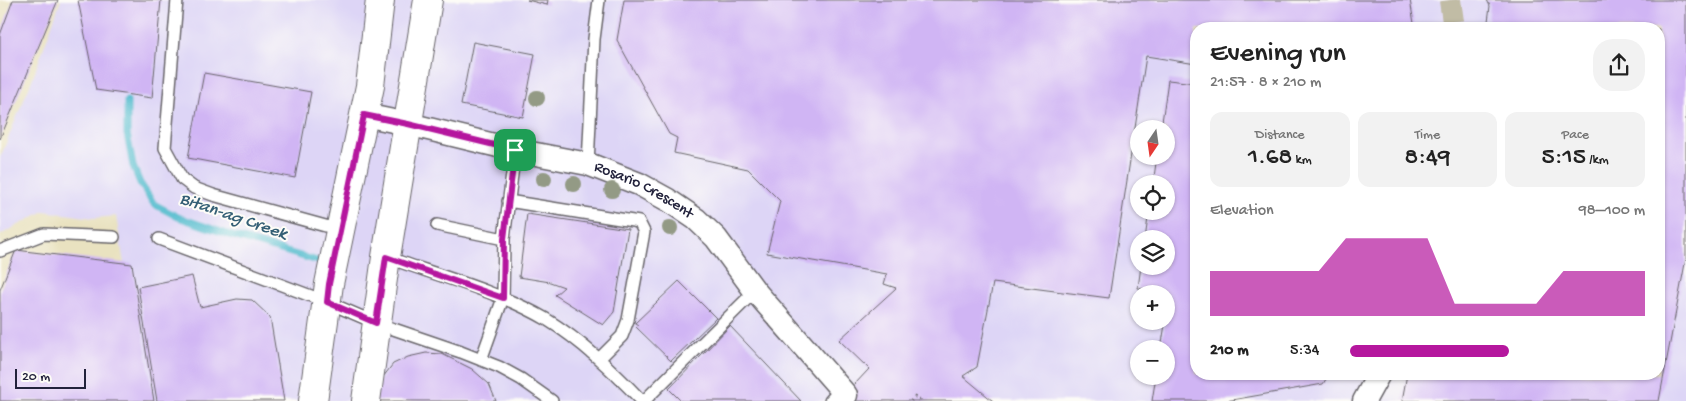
<!DOCTYPE html>
<meta charset="utf-8">
<style>
:root{--surface:#fff;--page:#f2f2f2;--text:#222;--muted:#767676;--accent:#b5179e}
body{margin:0;font-family:"Gochi Hand",sans-serif;background:var(--page);color:var(--text);height:100vh;display:flex;flex-direction:column;font-size:19px;white-space:nowrap}
*{box-sizing:border-box;margin:0}
p{font-size:16px;color:var(--muted)}
.icon{flex:none;width:28px;height:28px;fill:none;stroke:currentColor;stroke-width:2;stroke-linecap:round;stroke-linejoin:round}
.map{position:relative;flex:1;overflow:hidden}
.drawer{position:absolute;left:1190px;top:22px;width:475px;height:358px;display:flex;flex-direction:column;background:var(--surface);border-radius:20px;box-shadow:0 1px 4px #0004}
.drawer>*{flex:none}
.needle{width:32px;rotate:193deg}
.buttons{position:absolute;left:1130px;top:120px;display:grid;gap:10px}
.buttons a{display:grid;place-items:center;width:45px;height:45px;border-radius:50%;background:var(--surface);box-shadow:0 1px 4px #0004;font-size:25px}
.scale{position:absolute;left:15px;bottom:12px;width:71px;box-sizing:border-box;padding-left:5px;border:2px solid #22223b;border-top:0;font-size:14px;line-height:18px;white-space:nowrap;color:#22223b;-webkit-text-stroke:4px #fdfcf7;paint-order:stroke}
.pin{position:absolute;display:grid;place-items:center;width:42px;height:42px;color:#fff;margin:-21px;border-radius:10px;box-shadow:0 2px 8px #0006}
.round{display:grid;place-items:center;flex:none;width:52px;height:52px;border-radius:20px;background:var(--page)}
.headline{display:flex;align-items:center;justify-content:space-between;height:85px;padding:0 20px}
h1{font-size:28px;font-weight:600;line-height:38px}
.stats{display:grid;grid-template-columns:repeat(3,1fr);gap:8px;height:85px;padding:5px 20px}
.stats div{display:grid;align-content:center;border-radius:12px;background:var(--page);text-align:center}
.stats b{font-size:25px;font-weight:600}
.stats small{font-size:14px;font-weight:400}
.stats p{font-size:14px}
.chart{height:140px;padding:10px 20px}
.chart p{display:flex;justify-content:space-between}
.chart svg{width:100%;height:90px;margin-top:5px;fill:var(--accent);opacity:.7}
ul{padding:0 20px;list-style:none;font-size:16px}
li{display:grid;grid-template-columns:80px 60px 1fr;align-items:center;height:38px}
li i{height:12px;border-radius:6px;background:var(--accent)}
.map>svg:first-child{display:block}
.built{fill:#ddd5f6;fill-rule:evenodd}
.lines{fill:none;stroke-linecap:round;stroke-linejoin:round}
.stream{stroke:#50bacd;stroke-width:7}
.building{fill:#d0b5f4}
.minor-tunnel{stroke:#c1bca5;stroke-width:22;stroke-dasharray:22 11;stroke-linecap:butt}
.service-casing{stroke:#68656a;stroke-width:14}
.minor-casing{stroke:#68656a;stroke-width:25}
.tertiary-casing{stroke:#68656a;stroke-width:30}
.path{stroke:#68656a;stroke-width:3;stroke-dasharray:1 4;stroke-linecap:butt}
.service{stroke:#fff;stroke-width:11}
.minor{stroke:#fff;stroke-width:22}
.tertiary{stroke:#fff;stroke-width:28}
.tree{fill:#939a85}
.route-casing{stroke:#fff;stroke-width:10}
.route{stroke:#b5179e;stroke-width:6}
.labels{text-anchor:middle;dominant-baseline:central;stroke-width:4;stroke-linejoin:round;paint-order:stroke}
.street-label{font-size:16px;fill:#22223b;stroke:#fdfcf7}
.water-label{font-size:18px;font-style:italic;fill:#345f75;stroke:#fdfcf7}
</style>
<div class="map">
<svg width="1686" height="401" viewBox="0 0 1686 401">
<rect width="100%" height="100%" fill="#fdfcf7"/>
<filter id="ink" filterUnits="userSpaceOnUse"><feTurbulence type="fractalNoise" baseFrequency=".02" numOctaves="2"/><feDisplacementMap in="SourceGraphic" scale="10" xChannelSelector="R" yChannelSelector="G"/><feConvolveMatrix kernelMatrix="1 2 1 2 8 2 1 2 1" color-interpolation-filters="sRGB"/></filter>
<filter id="wash" filterUnits="userSpaceOnUse"><feTurbulence type="fractalNoise" baseFrequency=".0096" numOctaves="4" result="noise"/><feDisplacementMap in="SourceGraphic" scale="20" xChannelSelector="R" yChannelSelector="G"/><feGaussianBlur stdDeviation="1.12" result="paint"/><feColorMatrix in="noise" values="0 0 0 0 0 0 0 0 0 0 0 0 0 0 0 0 0 1.4 0 .05"/><feComposite in="paint" operator="in"/></filter>
<g filter="url(#wash)">
<rect width="100%" height="100%" fill="#e9e2c0"/>
<path class="built" d="M61,0H1686V401H147L116,216L93,218L44,211L0,235V158L32,80ZM1196,29H1659V374H1196ZM1139,129H1166V156H1139ZM1139,184H1166V211H1139ZM1139,239H1166V266H1139ZM1139,294H1166V321H1139ZM1139,349H1166V376H1139Z"/>
<g class="lines">
<path class="stream" d="M127,101V134L133,166L140,183L154,204L178,217L233,236L321,262"/>
</g>
<g id="blocks">
<path class="building" d="M13,0H58L0,139V35Z
M78,0H161L152,98L96,90Z
M527,0H548L547,5Z
M624,0H1410L1415,29H1196V64L1146,56L1109,298L993,283L977,367L963,376L993,401H839L869,369L839,340L896,288L884,284L887,274L767,253L780,201L748,169L674,153L677,138L669,134L617,40Z
M1487,0H1686V258L1659,401H1402L1407,374H1659V29H1487L1490,6Z
M473,42L535,54L523,117L461,105Z
M204,73L311,92L295,178L188,158Z
M1168,80L1196,83V374H1329L1323,384L1226,401H1152L1156,376H1166V349H1161L1170,294L1138,288L1141,266H1166V239H1145L1149,211H1166V184H1153L1157,156H1166V129H1161Z
M527,214L628,229L614,312L603,325L555,295L564,287L550,282L519,277Z
M16,250L132,264L154,401H0V290Z
M192,276L200,307L237,299L252,300L270,317L284,401H157L138,287Z
M679,281L716,318L671,361L636,327L638,325L635,323Z
M730,326L801,401H681L669,389Z
M426,353L442,354L472,369L489,384L496,401H376L380,381L393,364L408,357Z"/>
</g>
</g>
<g filter="url(#ink)">
<use href="#blocks" fill-opacity="0" stroke="#68656a" stroke-width="1"/>
<g class="lines">
<path class="minor-tunnel" d="M1450,0L1454,29"/>
<g class="service-casing">
<path id="service" d="M177,0L165,148L182,179L194,188L213,195L340,230
M588,164L594,39L599,0
M508,201L639,222L644,232L628,320L622,336L599,359
M437,225L504,239
M159,239L327,302L376,323L461,352L499,367L521,379L552,401
M0,251L44,234L114,237
M386,257C437,275 500,292 546,319C582,341 613,371 642,401
M481,360L503,298L504,239L515,150
M644,401L755,291
M830,401L841,389"/>
</g>
<g class="minor-casing">
<g id="minor">
<path id="s1" d="M364,115L408,124L515,150L588,164L639,184L668,200L696,219L716,238L755,291L846,395"/>
<path d="M1364,401L1379,374"/>
</g>
</g>
<g class="tertiary-casing">
<path id="tertiary" d="M313,401L329,284L370,86L380,0
M366,401L386,257L428,0"/>
</g>
<path class="path" d="M911,401L915,397L920,401"/>
<use href="#service" class="service"/>
<use href="#minor" class="minor"/>
<use href="#tertiary" class="tertiary"/>
</g>
<g class="tree">
<circle cx="537" cy="98" r="8"/>
<circle cx="544" cy="179" r="8"/>
<circle cx="574" cy="184" r="8"/>
<circle cx="612" cy="190" r="8"/>
<circle cx="670" cy="228" r="8"/>
</g>
</g>
<g class="lines" filter="url(#ink)">
<g class="route-casing">
<path id="route" d="M364,115L408,124L515,150L504,239L503,298L386,257L376,323L327,302L329,284Z"/>
</g>
<use href="#route" class="route"/>
</g>
<g class="labels">
<g class="street-label">
<text stroke="none"><textPath href="#s1" startOffset="291">Rosario Crescent</textPath></text>
</g>
<g class="water-label">
<text transform="translate(233 217) rotate(19)">Bitan-ag Creek</text>
</g>
</g>
</svg>
<div class="buttons">
<a><svg class="needle" viewBox="-14 -14 28 28"><path d="M0-13l5 13h-10z" fill="#e53935"/><path d="M0 13l5-13h-10z" fill="#767676"/></svg></a>
<a><svg class="icon" aria-label="locate" viewBox="0 0 24 24"><circle cx="12" cy="12" r="6"/><path d="M12 2v4M12 18v4M2 12h4M18 12h4"/></svg></a>
<a><svg class="icon" aria-label="layers" viewBox="0 0 24 24"><path d="M12 4l9 5-9 5-9-5zM3 14l9 5 9-5"/></svg></a>
<a>+</a>
<a>−</a>
</div>
<div class="scale">20 m</div>
<div class="pin" style="left:515px;top:150px;background:#1e9e55"><svg class="icon" aria-label="arrive" viewBox="0 0 24 24"><path d="M6 21V4h12l-3 4 3 4H6"/></svg></div>
<section class="drawer">
<div class="headline"><div><h1>Evening run</h1><p>21:57 · 8 × 210 m</p></div><a class="round"><svg class="icon" aria-label="share" viewBox="0 0 24 24"><path d="M12 15V3M7 8l5-5 5 5M5 13v7h14v-7"/></svg></a></div>
<div class="stats">
<div><p>Distance</p><b>1.68<small> km</small></b></div>
<div><p>Time</p><b>8:49</b></div>
<div><p>Pace</p><b>5:15<small> /km</small></b></div>
</div>
<div class="chart"><p><span>Elevation</span>98–100 m</p>
<svg viewBox="0 0 160 44" preserveAspectRatio="none"><path d="M0 44V22L10 22L20 22L30 22L40 22L50 6L60 6L70 6L80 6L90 38L100 38L110 38L120 38L130 22L140 22L150 22L160 22V44z"/></svg>
</div>
<ul>
<li><b>210 m</b>5:34<i style="width:54%"></i></li>
</ul>
</section>
</div>
